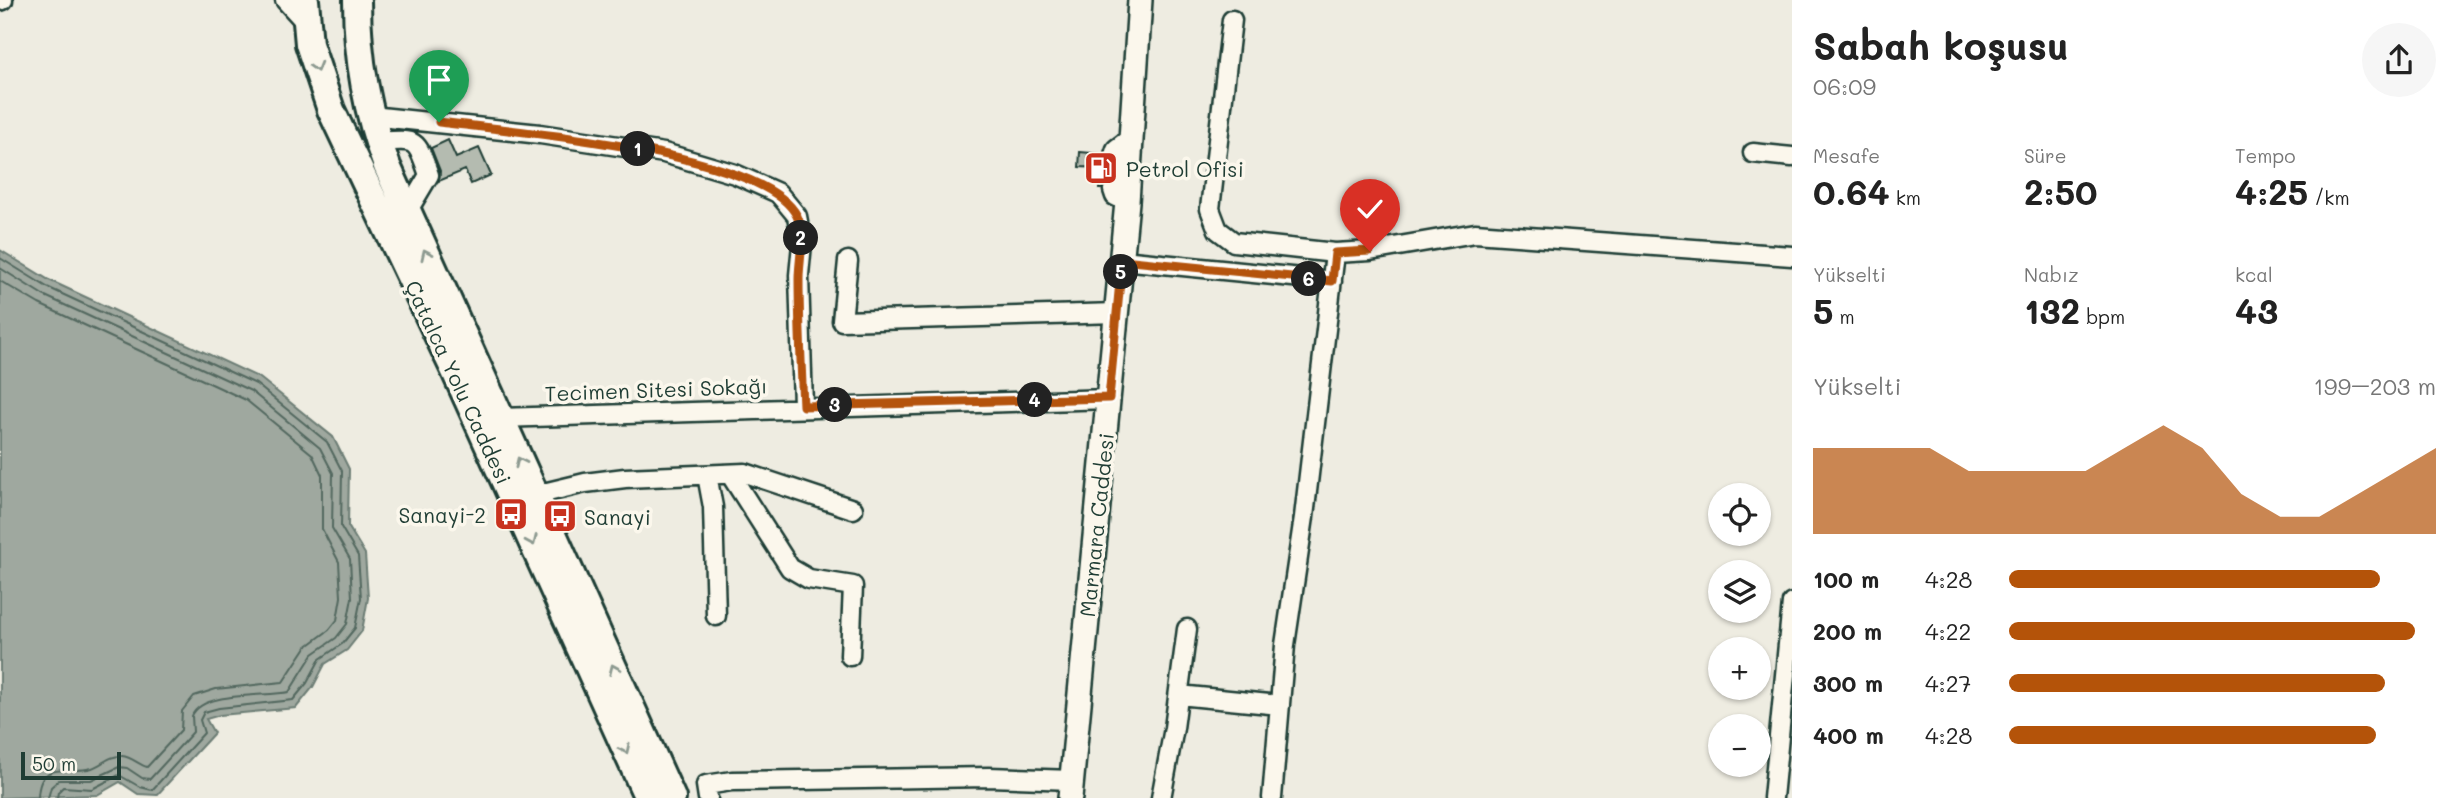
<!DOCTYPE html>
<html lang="tr">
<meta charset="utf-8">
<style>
:root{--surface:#fff;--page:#f6f6f6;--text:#222;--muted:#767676;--accent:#b45309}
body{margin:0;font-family:Mali,sans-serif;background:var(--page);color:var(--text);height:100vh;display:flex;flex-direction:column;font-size:26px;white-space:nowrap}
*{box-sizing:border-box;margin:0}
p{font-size:23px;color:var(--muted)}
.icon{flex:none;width:38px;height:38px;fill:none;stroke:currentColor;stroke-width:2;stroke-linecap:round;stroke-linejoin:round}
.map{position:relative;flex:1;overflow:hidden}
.drawer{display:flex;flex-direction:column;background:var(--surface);width:665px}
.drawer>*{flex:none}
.controls{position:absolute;left:1708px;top:483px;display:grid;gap:14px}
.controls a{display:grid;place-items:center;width:63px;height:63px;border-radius:50%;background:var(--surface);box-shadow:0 2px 5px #0004;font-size:35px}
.scale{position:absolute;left:21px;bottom:18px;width:100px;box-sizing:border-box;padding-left:7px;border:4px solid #1f3d34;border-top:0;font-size:19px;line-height:24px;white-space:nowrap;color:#1f3d34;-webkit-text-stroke:5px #fbf7ec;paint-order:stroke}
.pin{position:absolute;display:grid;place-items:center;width:60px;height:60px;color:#fff;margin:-72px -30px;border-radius:50% 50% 50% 0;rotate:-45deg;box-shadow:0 0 7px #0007}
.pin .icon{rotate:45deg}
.km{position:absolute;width:35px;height:35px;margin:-18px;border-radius:50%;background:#222;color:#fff;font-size:19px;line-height:35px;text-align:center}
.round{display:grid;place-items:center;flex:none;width:74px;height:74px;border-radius:37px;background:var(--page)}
.summary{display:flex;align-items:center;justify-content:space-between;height:119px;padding:0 21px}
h1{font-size:38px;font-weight:800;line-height:52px}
.figures{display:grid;grid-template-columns:repeat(3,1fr);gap:10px;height:119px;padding:7px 21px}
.figures div{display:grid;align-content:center}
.figures b{font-size:35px;font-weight:800}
.figures small{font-size:19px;font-weight:400}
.figures p{font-size:19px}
.chart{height:196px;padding:14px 21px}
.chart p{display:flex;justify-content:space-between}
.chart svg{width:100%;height:126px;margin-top:7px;fill:var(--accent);opacity:.7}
ul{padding:0 21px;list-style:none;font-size:23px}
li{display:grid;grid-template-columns:112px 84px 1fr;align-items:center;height:52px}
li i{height:18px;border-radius:9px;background:var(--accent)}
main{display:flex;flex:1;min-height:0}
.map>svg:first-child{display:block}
.water{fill:#9fa89f;stroke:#6c7d74;stroke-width:2}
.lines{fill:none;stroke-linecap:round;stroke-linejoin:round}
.shore{stroke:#52685f;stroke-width:2}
.building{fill:#b4bbb0;stroke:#1f3d34;stroke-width:2}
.minor-tunnel{stroke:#c5c9be;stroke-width:18;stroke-dasharray:18 9;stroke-linecap:butt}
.minor-casing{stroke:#1f3d34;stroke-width:23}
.major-casing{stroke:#1f3d34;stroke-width:28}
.highway-casing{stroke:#1f3d34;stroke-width:32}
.minor{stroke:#fbf7ec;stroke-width:18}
.major{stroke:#fbf7ec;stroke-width:23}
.highway{stroke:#fbf7ec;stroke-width:26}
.oneway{stroke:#8d9a90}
.route-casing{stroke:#fff;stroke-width:14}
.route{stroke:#b45309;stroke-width:9}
.labels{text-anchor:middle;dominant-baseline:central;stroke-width:7;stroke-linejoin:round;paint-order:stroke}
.poi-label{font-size:21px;fill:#1f3d34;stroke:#fbf7ec;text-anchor:start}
.street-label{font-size:21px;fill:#1f3d34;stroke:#fbf7ec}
</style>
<main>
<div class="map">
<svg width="1792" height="798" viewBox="0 0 1792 798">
<rect width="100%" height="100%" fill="#eeece1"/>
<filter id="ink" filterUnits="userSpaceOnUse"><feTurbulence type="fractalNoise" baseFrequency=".0143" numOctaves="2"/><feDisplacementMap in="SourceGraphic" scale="14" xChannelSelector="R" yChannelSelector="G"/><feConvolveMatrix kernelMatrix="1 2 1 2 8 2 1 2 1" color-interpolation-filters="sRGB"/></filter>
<g filter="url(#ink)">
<path class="water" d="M0,250L49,280L260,378L333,437L349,469L348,526L365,554L368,598L362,631L347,650L325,664L313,687L296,708L220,715L206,719L214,733L157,795L138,794L120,782L97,795L0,798Z"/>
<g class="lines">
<path class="shore" d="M0,258L47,287L256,384L327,442L342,471L341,527L358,556L361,598L355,628L342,644L320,659L307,683L293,700L219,708L204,712L200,720L204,733L152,790L140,787L119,775L92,789L63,787L58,792L57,798
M0,268L43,295L251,391L320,448L333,473L332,528L350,559L352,598L347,624L336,638L313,654L289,692C265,697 202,691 192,716L193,732L150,779L142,778L127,768L119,767L91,780H59L51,787L48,798
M0,281L39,304L246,400L312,454L322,475V529L339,562L341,597L337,620L329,630L306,647L283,682L216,689L194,696L182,711L181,730L147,767C139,765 132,757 122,756C110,755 103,764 92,768C69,775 39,758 38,798"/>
</g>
<path class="building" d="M448,140L456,158L479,148L491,175L471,184L465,170L439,181L440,171L431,148Z
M1080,152L1103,154L1106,163L1115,166L1114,179L1105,182L1102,189H1099L1101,168L1079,167Z"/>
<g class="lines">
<path class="minor-tunnel" d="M1113,190L1114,155"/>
<g class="minor-casing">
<path id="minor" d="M285,0L306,23
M0,1L3,0
M1232,20L1210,209L1218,230L1234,242L1335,253L1370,251L1475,233L1792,256
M371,116L540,134L664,153L735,174L778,193L797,216L802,244L799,275L803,406
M378,142C417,139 416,138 429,175L407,212
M1753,153L1792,157
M1114,155L1116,149L1132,137
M1113,190L1115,196L1127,202
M1122,260L1332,281
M848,261L842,321L1117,313
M499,418L1109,399
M730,474L790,568L809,579L853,586L850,656
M707,475L713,507L716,616
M535,495L585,483L625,478L745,473L853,509
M1179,695L1280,705
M708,798L706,785L732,781L989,777L1072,780
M1161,798L1174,728L1187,629
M1272,798L1285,645L1304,517L1335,253
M1773,798L1792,603"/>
</g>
<g class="major-casing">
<path id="major" d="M1070,798L1127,202L1140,0"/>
</g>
<g class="highway-casing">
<path id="highway" d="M305,0L309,44L331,110L454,369L648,798
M357,0C357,56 367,113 387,166L672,798"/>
</g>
<use href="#minor" class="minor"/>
<use href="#major" class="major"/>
<use href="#highway" class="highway"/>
</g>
<defs><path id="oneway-chevron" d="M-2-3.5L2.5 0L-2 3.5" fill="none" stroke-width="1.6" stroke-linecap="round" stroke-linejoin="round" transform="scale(1.75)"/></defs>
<g class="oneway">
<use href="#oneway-chevron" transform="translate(316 67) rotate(74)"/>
<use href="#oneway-chevron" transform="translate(426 254) rotate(-115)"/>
<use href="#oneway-chevron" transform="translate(520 462) rotate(-115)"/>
<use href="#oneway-chevron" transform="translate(532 541) rotate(66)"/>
<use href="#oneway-chevron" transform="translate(614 669) rotate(-114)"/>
<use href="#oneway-chevron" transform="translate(625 749) rotate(65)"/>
</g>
</g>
<g class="lines" filter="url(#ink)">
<g class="route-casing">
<path id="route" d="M439,122C510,131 765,151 797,216C806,235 799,259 799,279C799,321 801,364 803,406L1109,398L1122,260L1332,281L1335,253L1370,251"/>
</g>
<use href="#route" class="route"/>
</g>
<defs>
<g id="fuel-square" transform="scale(1.75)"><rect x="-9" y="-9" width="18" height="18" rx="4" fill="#c8321e" stroke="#fbf7ec"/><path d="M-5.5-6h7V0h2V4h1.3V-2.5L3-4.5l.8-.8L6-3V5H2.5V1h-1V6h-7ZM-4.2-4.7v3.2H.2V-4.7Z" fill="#fff"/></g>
<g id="bus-square" transform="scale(1.75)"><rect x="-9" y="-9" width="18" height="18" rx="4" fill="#c8321e" stroke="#fbf7ec"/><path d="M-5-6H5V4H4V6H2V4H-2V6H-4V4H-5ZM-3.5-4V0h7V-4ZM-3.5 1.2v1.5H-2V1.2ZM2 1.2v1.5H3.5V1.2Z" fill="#fff"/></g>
</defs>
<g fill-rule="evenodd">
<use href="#fuel-square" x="1101" y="168"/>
<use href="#bus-square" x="511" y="514"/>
<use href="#bus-square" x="560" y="516"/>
</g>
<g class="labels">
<g class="poi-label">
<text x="1126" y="168">Petrol Ofisi</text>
<text x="486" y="514" text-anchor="end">Sanayi-2</text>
<text x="584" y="516">Sanayi</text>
</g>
<g class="street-label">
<text transform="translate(459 382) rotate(65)">Çatalca Yolu Caddesi</text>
<text transform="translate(656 389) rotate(-2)">Tecimen Sitesi Sokağı</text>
<text transform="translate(1096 525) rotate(-84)">Marmara Caddesi</text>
</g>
</g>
</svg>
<div class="controls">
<a><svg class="icon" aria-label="locate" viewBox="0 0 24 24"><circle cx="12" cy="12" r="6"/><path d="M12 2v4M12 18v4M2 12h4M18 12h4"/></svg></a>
<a><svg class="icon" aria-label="layers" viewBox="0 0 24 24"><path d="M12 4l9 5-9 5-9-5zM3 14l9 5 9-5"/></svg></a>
<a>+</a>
<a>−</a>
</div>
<div class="scale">50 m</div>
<div class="pin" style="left:439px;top:122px;background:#1e9e55"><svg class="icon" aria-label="arrive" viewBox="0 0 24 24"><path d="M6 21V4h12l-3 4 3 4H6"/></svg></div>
<div class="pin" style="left:1370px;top:251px;background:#d93025"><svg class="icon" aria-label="check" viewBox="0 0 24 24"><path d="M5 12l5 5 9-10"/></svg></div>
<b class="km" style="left:638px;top:149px">1</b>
<b class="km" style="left:801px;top:238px">2</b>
<b class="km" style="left:835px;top:405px">3</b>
<b class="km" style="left:1035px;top:400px">4</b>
<b class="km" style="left:1121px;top:272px">5</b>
<b class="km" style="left:1309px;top:279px">6</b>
</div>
<section class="drawer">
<div class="summary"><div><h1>Sabah koşusu</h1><p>06:09</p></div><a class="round"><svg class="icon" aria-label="share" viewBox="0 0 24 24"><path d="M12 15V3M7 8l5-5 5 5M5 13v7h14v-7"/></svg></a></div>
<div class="figures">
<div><p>Mesafe</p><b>0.64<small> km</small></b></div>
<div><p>Süre</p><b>2:50</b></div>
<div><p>Tempo</p><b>4:25<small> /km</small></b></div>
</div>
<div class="figures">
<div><p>Yükselti</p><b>5<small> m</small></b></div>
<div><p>Nabız</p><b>132<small> bpm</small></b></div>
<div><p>kcal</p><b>43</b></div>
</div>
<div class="chart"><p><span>Yükselti</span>199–203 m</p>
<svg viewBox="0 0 160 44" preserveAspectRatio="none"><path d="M0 44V14L10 14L20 14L30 14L40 22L50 22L60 22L70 22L80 14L90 6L100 14L110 30L120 38L130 38L140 30L150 22L160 14V44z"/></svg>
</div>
<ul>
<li><b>100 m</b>4:28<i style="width:87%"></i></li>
<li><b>200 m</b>4:22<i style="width:95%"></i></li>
<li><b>300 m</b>4:27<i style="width:88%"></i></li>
<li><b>400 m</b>4:28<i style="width:86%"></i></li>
</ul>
</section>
</main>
